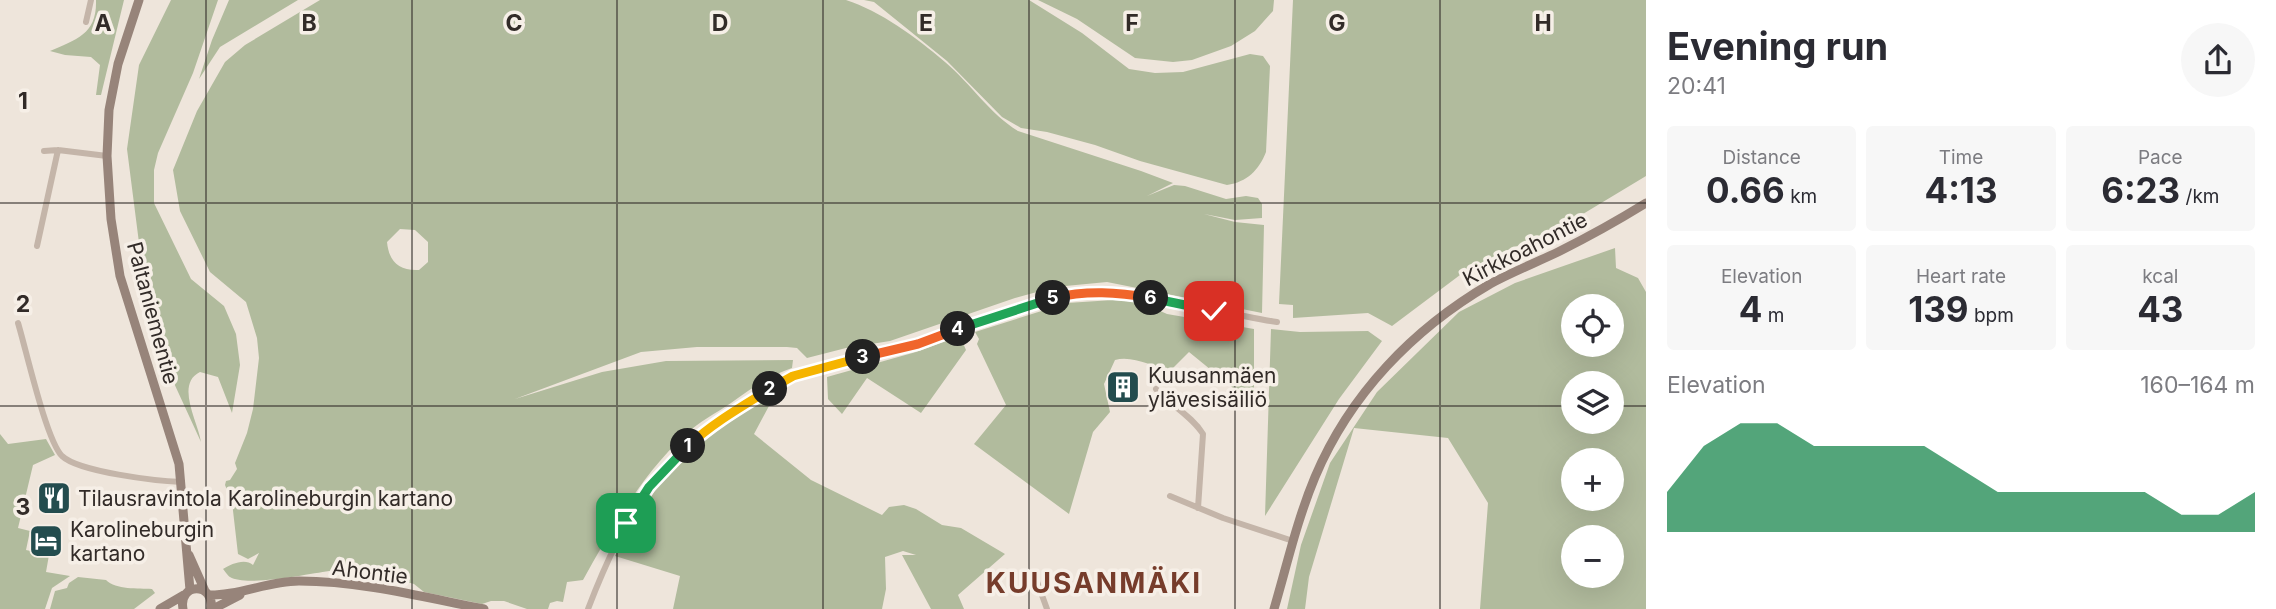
<!DOCTYPE html>
<meta charset="utf-8">
<style>
:root{--surface:#fff;--page:#f7f7f7;--text:#2b2b33;--muted:#7c7c81;--accent:#0b8043}
body{margin:0;font-family:Inter,sans-serif;background:var(--page);color:var(--text);height:100vh;display:flex;flex-direction:column;font-size:26px;white-space:nowrap}
*{box-sizing:border-box;margin:0}
p{font-size:23px;color:var(--muted)}
.icon{flex:none;width:38px;height:38px;fill:none;stroke:currentColor;stroke-width:2;stroke-linecap:round;stroke-linejoin:round}
.map{position:relative;flex:1;overflow:hidden}
.details{display:flex;flex-direction:column;background:var(--surface);width:630px}
.details>*{flex:none}
.fabs{position:absolute;left:1561px;top:294px;display:grid;gap:14px}
.fabs a{display:grid;place-items:center;width:63px;height:63px;border-radius:50%;background:var(--surface);box-shadow:0 7px 28px #0002;font-size:35px}
.pin{position:absolute;display:grid;place-items:center;width:60px;height:60px;color:#fff;margin:-30px;border-radius:14px;box-shadow:0 4px 10px #0006}
.km{position:absolute;width:35px;height:35px;margin:-18px;border-radius:50%;background:#222;color:#fff;font-size:19px;line-height:35px;text-align:center}
.round{display:grid;place-items:center;flex:none;width:74px;height:74px;border-radius:37px;background:var(--page)}
.headline{display:flex;align-items:center;justify-content:space-between;height:119px;padding:0 21px}
h1{font-size:38px;font-weight:700;line-height:52px}
.metrics{display:grid;grid-template-columns:repeat(3,1fr);gap:10px;height:119px;padding:7px 21px}
.metrics div{display:grid;align-content:center;border-radius:7px;background:var(--page);text-align:center}
.metrics b{font-size:35px;font-weight:700}
.metrics small{font-size:19px;font-weight:400}
.metrics p{font-size:19px}
.chart{height:196px;padding:14px 21px}
.chart p{display:flex;justify-content:space-between}
.chart svg{width:100%;height:126px;margin-top:7px;fill:var(--accent);opacity:.7}
main{display:flex;flex:1;min-height:0}
.map>svg:first-child{display:block}
.green{fill:#b1bb9d;fill-rule:evenodd}
.lines{fill:none;stroke-linecap:round;stroke-linejoin:round}
.street{stroke:#c4b5a9;stroke-width:6}
.secondary{stroke:#97847a;stroke-width:9}
.split-1-casing{stroke:#fff;stroke-width:14}
.split-2-casing{stroke:#fff;stroke-width:14}
.split-3-casing{stroke:#fff;stroke-width:14}
.split-4-casing{stroke:#fff;stroke-width:14}
.split-5-casing{stroke:#fff;stroke-width:14}
.split-6-casing{stroke:#fff;stroke-width:14}
.split-7-casing{stroke:#fff;stroke-width:14}
.split-1{stroke:#22a559;stroke-width:9}
.split-2{stroke:#f5b400;stroke-width:9}
.split-3{stroke:#f5b400;stroke-width:9}
.split-4{stroke:#f0652b;stroke-width:9}
.split-5{stroke:#22a559;stroke-width:9}
.split-6{stroke:#f0652b;stroke-width:9}
.split-7{stroke:#22a559;stroke-width:9}
.grid{fill:none;stroke:#322b28;stroke-width:2;stroke-opacity:0.55}
.labels{text-anchor:middle;dominant-baseline:central;stroke-width:7;stroke-linejoin:round;paint-order:stroke}
.street-label{font-size:21px;fill:#322b28;stroke:#f6efe7}
.poi-label{font-size:21px;fill:#322b28;stroke:#f6efe7;text-anchor:start}
.district-label{font-size:28px;font-weight:bold;letter-spacing:2px;fill:#763c2b;stroke:#f6efe7}
.grid-label{font-size:23px;text-anchor:middle;font-weight:bold;fill:#322b28;stroke:#f6efe7;stroke-width:7;stroke-linejoin:round;paint-order:stroke}
</style>
<main>
<div class="map">
<svg width="1646" height="609" viewBox="0 0 1646 609">
<rect width="100%" height="100%" fill="#eee5db"/>
<path class="green" d="M96,0H124L101,95H96L100,65L91,57L65,55L50,51C77,39 97,34 96,0Z
M171,0H218L193,73L158,153L154,170V203L191,279L224,306L236,334L240,365L232,413L218,377L200,372C175,384 198,422 201,442L173,381L155,330L143,274L127,149L139,65Z
M229,0H298L220,47L199,79L212,40Z
M320,0H846C880,11 916,37 945,62C971,84 990,114 1018,131L1141,171L1173,183L1147,196L1174,185L1185,186L1226,199L1246,196L1258,198L1262,204V218L1235,220L1204,214L1235,222L1264,225L1262,313L1107,282L1055,287L1015,298L890,341L846,348L807,358L797,348L787,347H697L641,352L515,399L602,372L666,361L793,360L792,368C769,376 750,389 731,403C716,413 699,422 686,434C642,474 612,528 583,580L567,582L563,602L557,601L550,603L548,609H527L504,601H491L482,604L424,592L414,584L400,580L366,581L346,578L340,572L329,571C308,574 246,587 230,577C228,576 224,570 223,569C231,564 245,558 253,565L259,553L248,559L238,554L232,502L225,485L226,481L230,480L237,469L235,463L247,433L253,409L259,358L257,338L246,302L210,272L180,211L173,170L197,111L225,62L245,45ZM400,229L415,230L428,242V262L419,270C399,271 389,262 387,242Z
M864,0H1029L1082,33L1129,69L1155,73L1183,72L1250,54L1263,56L1270,66L1266,152C1259,170 1247,182 1227,185L1140,161L1095,145L1047,132L1021,128L1002,117L947,61L874,2Z
M1038,0H1274L1273,11L1255,31L1231,46L1192,60L1173,62L1135,58L1077,19Z
M1293,0H1646V176L1573,220L1468,269L1392,326L1368,313L1293,318V305L1279,304Z
M1615,248L1616,268L1638,278L1646,292V609H1480L1488,503L1448,438L1354,428L1309,577L1305,609H1287L1301,545L1330,463L1377,392L1459,312L1515,283ZM1612,306V345H1573V306ZM1612,383V422H1573V383ZM1573,460H1612V499H1573ZM1573,537H1612V576H1573Z
M1113,300L1140,302L1167,314L1254,329V405L1189,352L1172,369C1152,368 1134,355 1115,360L1104,384L1110,412L1093,432L1069,514L974,444L1006,405L977,344L979,339L975,332L1067,303Z
M1271,329L1300,332L1368,331L1382,341L1339,399L1265,516Z
M960,336L966,350L921,413L867,378L842,414L828,399L827,377L916,352Z
M776,393L754,434L811,480L882,515L889,507L904,505L916,509L942,525L961,528L1005,554L958,595L964,609H931L902,555H916L903,551L885,557L886,589L882,609H673L680,576L615,556C625,537 635,516 648,500C686,450 723,424 776,393Z
M0,434L8,444L46,439L55,455L33,465L18,528L30,531L26,550L49,555L46,572L70,576L52,588L45,609H0Z
M78,577L106,580C116,590 138,588 152,589L155,593L134,609H50L55,591L67,588L69,583Z"/>
<g class="lines">
<path class="street" d="M86,22L91,0
M44,151L58,150L107,156
M37,246L58,150
M18,323C26,349 46,440 62,456C79,472 156,481 182,482
M1156,389C1170,405 1192,416 1203,434L1198,508
M1170,496L1223,518L1293,541
M1035,576L1047,609
M588,609C625,513 661,454 751,401C766,392 781,380 797,374C837,361 881,357 921,343C975,325 1030,295 1088,292C1150,289 1215,313 1277,322"/>
<path class="secondary" d="M139,0L118,64L109,110L107,156L111,219L120,276L179,464L190,590
M189,555L205,591
M209,595C239,596 268,581 299,581C361,581 423,597 484,609
M160,609L184,595
M183,609C178,582 215,582 211,609
M213,609L240,595
M1274,609C1287,565 1297,520 1315,477C1350,394 1413,329 1490,284C1512,272 1535,263 1558,252C1588,237 1617,221 1646,203"/>
</g>
<g class="lines">
<g class="split-1-casing">
<path id="split-1" d="M626,523L649,487L688,446"/>
</g>
<g class="split-2-casing">
<path id="split-2" d="M688,446C713,423 741,407 770,389"/>
</g>
<g class="split-3-casing">
<path id="split-3" d="M770,389L793,376L863,357"/>
</g>
<g class="split-4-casing">
<path id="split-4" d="M863,357L918,344L958,329"/>
</g>
<g class="split-5-casing">
<path id="split-5" d="M958,329L1053,298"/>
</g>
<g class="split-6-casing">
<path id="split-6" d="M1053,298C1087,290 1117,292 1151,298"/>
</g>
<g class="split-7-casing">
<path id="split-7" d="M1151,298L1214,311"/>
</g>
<use href="#split-1" class="split-1"/>
<use href="#split-2" class="split-2"/>
<use href="#split-3" class="split-3"/>
<use href="#split-4" class="split-4"/>
<use href="#split-5" class="split-5"/>
<use href="#split-6" class="split-6"/>
<use href="#split-7" class="split-7"/>
</g>
<path class="grid" d="M206,0V609M412,0V609M617,0V609M823,0V609M1029,0V609M1235,0V609M1440,0V609M0,203H1646M0,406H1573M1612,406H1646"/>
<defs>
<g id="building-square" transform="scale(1.75)"><rect x="-9" y="-9" width="18" height="18" rx="4" fill="#234c4e" stroke="#f6efe7"/><path d="M-4-6H4V6H1V3H-1V6H-4ZM-2.5-4.3h1.7v1.8h-1.7ZM.8-4.3h1.7v1.8H.8ZM-2.5-1h1.7V.8h-1.7ZM.8-1h1.7V.8H.8Z" fill="#fff"/></g>
<g id="restaurant-square" transform="scale(1.75)"><rect x="-9" y="-9" width="18" height="18" rx="4" fill="#234c4e" stroke="#f6efe7"/><path d="M-5-6h1v4h1v-4h1v4h1v-4h1v5L-1.5 .5V6h-2V.5L-5-1ZM5-6V6H3V1.5H1.5Q1.5-4 5-6Z" fill="#fff"/></g>
<g id="hotel-square" transform="scale(1.75)"><rect x="-9" y="-9" width="18" height="18" rx="4" fill="#234c4e" stroke="#f6efe7"/><path d="M-6-4.5h1.5V1H6V5H4.5V3h-9V5H-6ZM-4 0a1.8 1.8 0 1 1 3.6 0ZM.5 0V-2.5h3Q6-2.5 6 0Z" fill="#fff"/></g>
</defs>
<g fill-rule="evenodd">
<use href="#building-square" x="1123" y="387"/>
<use href="#restaurant-square" x="54" y="498"/>
<use href="#hotel-square" x="46" y="541"/>
</g>
<g class="labels">
<g class="street-label">
<text transform="translate(1525 249) rotate(-27)">Kirkkoahontie</text>
<text transform="translate(153 313) rotate(75)">Paltaniementie</text>
<text transform="translate(370 572) rotate(7)">Ahontie</text>
</g>
<g class="poi-label">
<text x="1148" y="375">Kuusanmäen<tspan x="1148" dy="24">ylävesisäiliö</tspan></text>
<text x="78" y="498">Tilausravintola Karolineburgin kartano</text>
<text x="70" y="529">Karolineburgin<tspan x="70" dy="24">kartano</tspan></text>
</g>
<g class="district-label">
<text x="1094" y="583">KUUSANMÄKI</text>
</g>
</g>
<g class="grid-label">
<text x="103" y="31">A</text>
<text x="309" y="31">B</text>
<text x="514" y="31">C</text>
<text x="720" y="31">D</text>
<text x="926" y="31">E</text>
<text x="1132" y="31">F</text>
<text x="1337" y="31">G</text>
<text x="1543" y="31">H</text>
<text x="23" y="109">1</text>
<text x="23" y="312">2</text>
<text x="23" y="515">3</text>
</g>
</svg>
<div class="fabs">
<a><svg class="icon" aria-label="locate" viewBox="0 0 24 24"><circle cx="12" cy="12" r="6"/><path d="M12 2v4M12 18v4M2 12h4M18 12h4"/></svg></a>
<a><svg class="icon" aria-label="layers" viewBox="0 0 24 24"><path d="M12 4l9 5-9 5-9-5zM3 14l9 5 9-5"/></svg></a>
<a>+</a>
<a>−</a>
</div>
<div class="pin" style="left:626px;top:523px;background:#1e9e55"><svg class="icon" aria-label="arrive" viewBox="0 0 24 24"><path d="M6 21V4h12l-3 4 3 4H6"/></svg></div>
<div class="pin" style="left:1214px;top:311px;background:#d93025"><svg class="icon" aria-label="check" viewBox="0 0 24 24"><path d="M5 12l5 5 9-10"/></svg></div>
<b class="km" style="left:688px;top:446px">1</b>
<b class="km" style="left:770px;top:389px">2</b>
<b class="km" style="left:863px;top:357px">3</b>
<b class="km" style="left:958px;top:329px">4</b>
<b class="km" style="left:1053px;top:298px">5</b>
<b class="km" style="left:1151px;top:298px">6</b>
</div>
<section class="details">
<div class="headline"><div><h1>Evening run</h1><p>20:41</p></div><a class="round"><svg class="icon" aria-label="share" viewBox="0 0 24 24"><path d="M12 15V3M7 8l5-5 5 5M5 13v7h14v-7"/></svg></a></div>
<div class="metrics">
<div><p>Distance</p><b>0.66<small> km</small></b></div>
<div><p>Time</p><b>4:13</b></div>
<div><p>Pace</p><b>6:23<small> /km</small></b></div>
</div>
<div class="metrics">
<div><p>Elevation</p><b>4<small> m</small></b></div>
<div><p>Heart rate</p><b>139<small> bpm</small></b></div>
<div><p>kcal</p><b>43</b></div>
</div>
<div class="chart"><p><span>Elevation</span>160–164 m</p>
<svg viewBox="0 0 160 44" preserveAspectRatio="none"><path d="M0 44V30L10 14L20 6L30 6L40 14L50 14L60 14L70 14L80 22L90 30L100 30L110 30L120 30L130 30L140 38L150 38L160 30V44z"/></svg>
</div>
</section>
</main>
